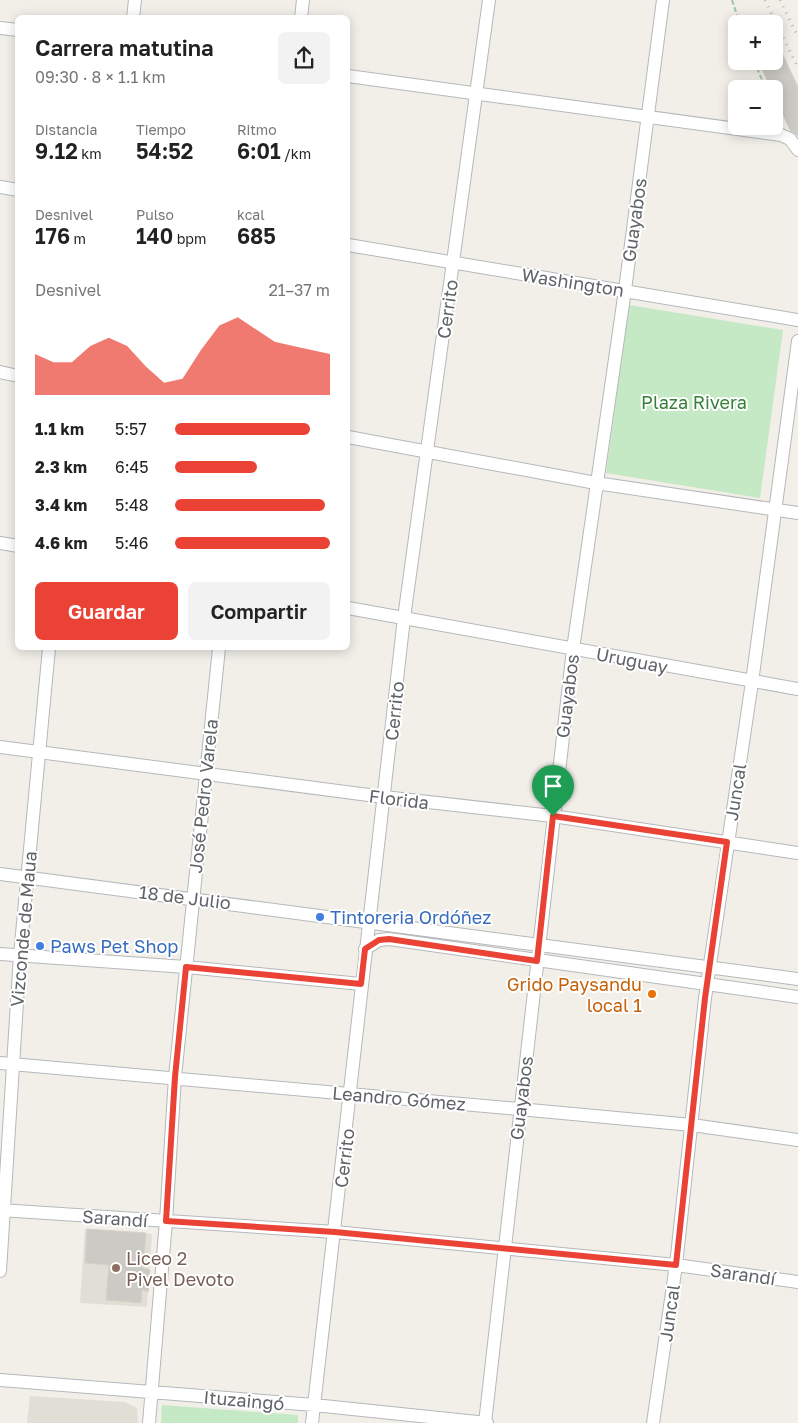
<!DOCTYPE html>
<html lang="es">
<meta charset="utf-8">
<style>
:root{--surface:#fff;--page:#f2f2f2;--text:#222;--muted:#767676;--accent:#ea4335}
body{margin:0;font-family:"Golos Text",sans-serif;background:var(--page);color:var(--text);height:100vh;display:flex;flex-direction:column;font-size:19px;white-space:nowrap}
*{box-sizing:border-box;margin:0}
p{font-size:16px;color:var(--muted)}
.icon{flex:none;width:28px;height:28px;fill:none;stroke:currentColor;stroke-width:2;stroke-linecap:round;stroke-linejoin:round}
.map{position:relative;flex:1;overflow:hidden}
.panel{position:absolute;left:15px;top:15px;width:335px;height:635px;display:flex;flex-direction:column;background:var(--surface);border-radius:8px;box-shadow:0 2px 12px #0003}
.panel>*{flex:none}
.buttons{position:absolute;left:728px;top:15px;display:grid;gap:10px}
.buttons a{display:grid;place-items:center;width:55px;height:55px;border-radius:8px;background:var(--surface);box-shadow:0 2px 12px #0003;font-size:25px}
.pin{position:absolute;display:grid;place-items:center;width:42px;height:42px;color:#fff;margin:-51px -21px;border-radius:50% 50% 50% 0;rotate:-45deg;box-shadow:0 0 5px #0007}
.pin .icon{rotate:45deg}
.round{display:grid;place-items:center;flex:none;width:52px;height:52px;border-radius:8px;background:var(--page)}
.overview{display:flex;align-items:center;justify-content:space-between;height:85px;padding:0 20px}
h1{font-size:22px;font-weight:600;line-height:38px}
.figures{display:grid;grid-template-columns:repeat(3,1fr);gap:8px;height:85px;padding:5px 20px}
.figures div{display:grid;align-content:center}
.figures b{font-size:21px;font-weight:600}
.figures small{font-size:14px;font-weight:400}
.figures p{font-size:14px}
.chart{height:140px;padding:10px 20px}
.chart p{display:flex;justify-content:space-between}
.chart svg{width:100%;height:90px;margin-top:5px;fill:var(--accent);opacity:.7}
.cta{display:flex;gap:10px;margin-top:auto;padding:10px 20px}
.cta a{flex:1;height:58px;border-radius:8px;background:var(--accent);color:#fff;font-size:20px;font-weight:600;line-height:58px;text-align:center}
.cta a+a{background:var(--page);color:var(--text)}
ul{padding:0 20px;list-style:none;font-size:16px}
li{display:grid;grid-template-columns:80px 60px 1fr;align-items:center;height:38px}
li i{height:12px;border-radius:6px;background:var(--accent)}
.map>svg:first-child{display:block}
.education{fill:#e1ded6}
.green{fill:#c5e8c5}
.building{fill:#cccac5;stroke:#d6d1c6}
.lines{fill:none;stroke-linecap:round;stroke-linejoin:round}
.minor-casing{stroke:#b5b8bc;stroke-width:14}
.path{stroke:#9cc7a9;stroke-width:2;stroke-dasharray:5 2.5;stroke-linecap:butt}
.minor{stroke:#fff;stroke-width:12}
.rail{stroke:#b6b7b8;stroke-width:3;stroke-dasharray:1 6;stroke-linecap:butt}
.route-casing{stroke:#fff;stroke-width:10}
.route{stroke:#ea4335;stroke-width:6}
.shop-dot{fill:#3f7fe0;stroke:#fff;stroke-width:2}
.food-dot{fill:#e8710a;stroke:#fff;stroke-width:2}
.education-dot{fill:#8d6e63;stroke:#fff;stroke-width:2}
.labels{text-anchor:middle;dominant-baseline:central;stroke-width:4;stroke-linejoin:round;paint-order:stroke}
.street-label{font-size:18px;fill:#5f6368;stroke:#fff}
.park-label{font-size:18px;fill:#348238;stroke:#fff}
.shop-label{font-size:18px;fill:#366cbe;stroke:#fff;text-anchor:start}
.food-label{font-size:18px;fill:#c56008;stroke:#fff;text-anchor:end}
.education-label{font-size:18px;fill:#785e54;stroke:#fff;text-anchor:start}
</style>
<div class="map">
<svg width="798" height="1423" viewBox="0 0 798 1423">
<rect width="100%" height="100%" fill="#f1efe8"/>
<path class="education" d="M85,1229L152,1234L147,1307L80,1303Z
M30,1396L125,1402L137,1408L138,1423H27Z"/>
<path class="green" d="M629,305L783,330L760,498L606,473Z
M162,1405L298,1415V1423H161Z"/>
<path class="building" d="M774,36L798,87V136L790,130L774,95V89H771L758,61H774Z
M87,1229L146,1233L143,1268L150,1270L148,1292L142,1289L141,1303L106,1300L109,1265L85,1263Z"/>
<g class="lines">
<g class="minor-casing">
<path id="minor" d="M133,18L135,0
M301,18L303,0
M0,28L18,30
M348,76L781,135L790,139L798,150
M0,187L18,190
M348,245L798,320
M0,372L18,376
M348,437L596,483L798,513
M0,543L18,546
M348,608L798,689
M0,747L384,797L553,816L798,853
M0,874L798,979
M365,949L379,940L389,939L798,997
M0,954L186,967L361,984
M0,1063L519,1109L692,1125L798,1140
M0,1210L335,1232L676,1265L798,1282
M0,1271L20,955L49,648
M0,1380L314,1405L487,1423
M149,1423L166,1221L175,1077L219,648
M312,1423L404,618L489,0
M485,1423L573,649L625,290L663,0
M653,1423L676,1265L705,998L752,682L798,341"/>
</g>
<path class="path" d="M732,0L740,24
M754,61L766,89
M774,104L783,124"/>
<use href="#minor" class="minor"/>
<path class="rail" d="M765,0L798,68
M780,0L798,37"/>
</g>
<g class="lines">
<g class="route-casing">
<path id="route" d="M553,816L727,842L705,998L676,1265L335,1232L166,1221L175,1077L186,967L361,984L365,949L379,940L389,939L537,961Z"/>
</g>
<use href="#route" class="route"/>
</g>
<g class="shop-dot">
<circle cx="320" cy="917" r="5"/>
<circle cx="40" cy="946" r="5"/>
</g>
<circle class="food-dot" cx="652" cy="994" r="5"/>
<circle class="education-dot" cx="116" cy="1268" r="5"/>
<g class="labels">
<g class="street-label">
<text transform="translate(634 220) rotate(-82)">Guayabos</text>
<text transform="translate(573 282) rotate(9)">Washington</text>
<text transform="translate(447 309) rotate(-82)">Cerrito</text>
<text transform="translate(632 660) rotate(11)">Uruguay</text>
<text transform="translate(567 696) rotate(-83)">Guayabos</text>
<text transform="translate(394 711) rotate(-84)">Cerrito</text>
<text transform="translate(735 792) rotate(-81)">Juncal</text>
<text transform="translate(203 796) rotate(-84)">José Pedro Varela</text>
<text transform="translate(399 799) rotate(7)">Florida</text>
<text transform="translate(185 897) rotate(7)">18 de Julio</text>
<text transform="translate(23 929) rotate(-85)">Vizconde de Maua</text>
<text transform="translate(399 1098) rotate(5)">Leandro Gómez</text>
<text transform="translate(521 1098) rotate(-83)">Guayabos</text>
<text transform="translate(344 1158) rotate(-83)">Cerrito</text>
<text transform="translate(115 1218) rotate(4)">Sarandí</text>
<text transform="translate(743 1274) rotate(8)">Sarandí</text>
<text transform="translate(669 1313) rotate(-82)">Juncal</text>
<text transform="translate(244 1400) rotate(5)">Ituzaingó</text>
</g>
<g class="park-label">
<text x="694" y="402">Plaza Rivera</text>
</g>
<g class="shop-label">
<text x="330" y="917">Tintoreria Ordóñez</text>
<text x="50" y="946">Paws Pet Shop</text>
</g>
<g class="food-label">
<text x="642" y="984">Grido Paysandu<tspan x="642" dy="21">local 1</tspan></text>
</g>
<g class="education-label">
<text x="126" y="1258">Liceo 2<tspan x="126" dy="21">Pivel Devoto</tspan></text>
</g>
</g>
</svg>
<div class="buttons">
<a>+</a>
<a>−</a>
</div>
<div class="pin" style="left:553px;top:816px;background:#1e9e55"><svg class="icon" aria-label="arrive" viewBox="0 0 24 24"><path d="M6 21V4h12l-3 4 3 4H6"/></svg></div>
<section class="panel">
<div class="overview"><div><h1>Carrera matutina</h1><p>09:30 · 8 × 1.1 km</p></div><a class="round"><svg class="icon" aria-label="share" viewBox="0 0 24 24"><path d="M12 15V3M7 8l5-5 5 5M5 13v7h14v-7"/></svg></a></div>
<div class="figures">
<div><p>Distancia</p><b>9.12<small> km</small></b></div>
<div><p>Tiempo</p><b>54:52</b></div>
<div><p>Ritmo</p><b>6:01<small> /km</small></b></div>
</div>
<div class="figures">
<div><p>Desnivel</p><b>176<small> m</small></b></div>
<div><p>Pulso</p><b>140<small> bpm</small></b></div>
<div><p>kcal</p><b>685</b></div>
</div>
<div class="chart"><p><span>Desnivel</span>21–37 m</p>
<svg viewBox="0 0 160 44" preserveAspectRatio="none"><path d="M0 44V24L10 28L20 28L30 20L40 16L50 20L60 30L70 38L80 36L90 22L100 10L110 6L120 12L130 18L140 20L150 22L160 24V44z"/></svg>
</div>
<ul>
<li><b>1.1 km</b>5:57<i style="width:87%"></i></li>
<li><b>2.3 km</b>6:45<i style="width:53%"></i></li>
<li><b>3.4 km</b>5:48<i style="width:97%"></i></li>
<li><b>4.6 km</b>5:46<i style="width:100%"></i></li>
</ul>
<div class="cta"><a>Guardar</a><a>Compartir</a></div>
</section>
</div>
